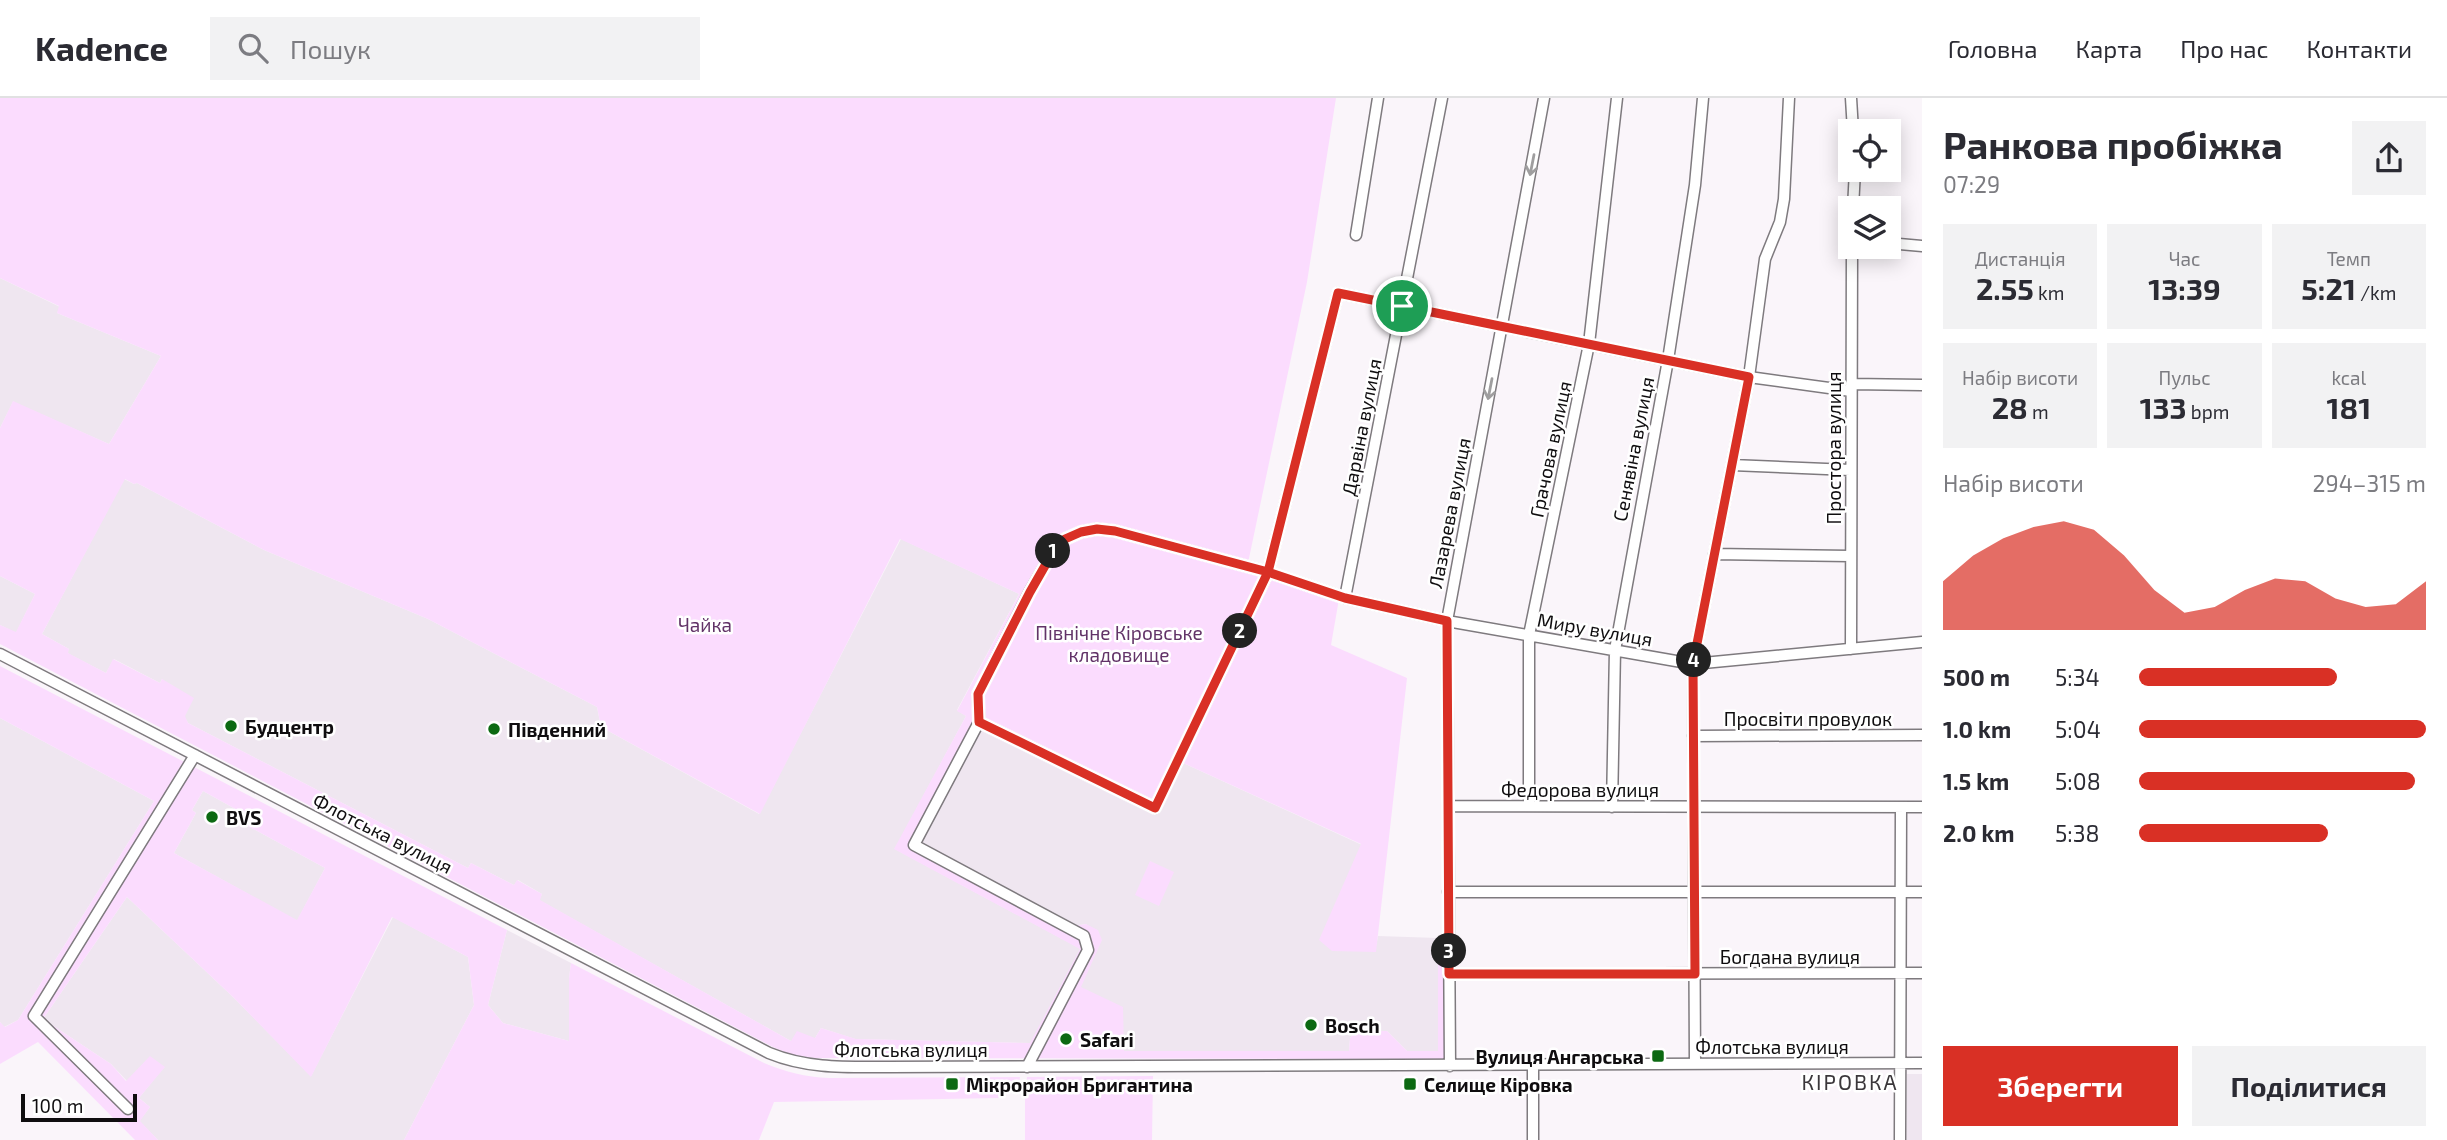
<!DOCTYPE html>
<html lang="uk">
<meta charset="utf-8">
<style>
:root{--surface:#fff;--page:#f2f2f3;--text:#2b2b33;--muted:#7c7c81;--line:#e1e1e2;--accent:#d93025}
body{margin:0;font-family:"Exo 2",sans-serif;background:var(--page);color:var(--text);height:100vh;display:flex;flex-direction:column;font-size:26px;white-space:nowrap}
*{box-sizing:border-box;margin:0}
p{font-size:23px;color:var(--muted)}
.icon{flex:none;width:38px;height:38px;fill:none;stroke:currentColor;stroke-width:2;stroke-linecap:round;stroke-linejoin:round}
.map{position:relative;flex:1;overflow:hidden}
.drawer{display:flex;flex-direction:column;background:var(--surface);width:525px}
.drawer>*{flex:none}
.fabs{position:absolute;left:1838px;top:21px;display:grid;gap:14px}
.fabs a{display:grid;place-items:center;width:63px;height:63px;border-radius:0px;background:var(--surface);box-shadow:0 4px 18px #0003;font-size:35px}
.scale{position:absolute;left:21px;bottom:18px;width:116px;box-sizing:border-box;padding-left:7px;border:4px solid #0f0d0f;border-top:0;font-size:19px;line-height:24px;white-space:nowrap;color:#0f0d0f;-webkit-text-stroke:5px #fff;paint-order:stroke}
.pin{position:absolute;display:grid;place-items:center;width:60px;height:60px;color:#fff;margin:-30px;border:4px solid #fff;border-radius:50%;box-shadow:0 2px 7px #0007}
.km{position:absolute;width:35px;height:35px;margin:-18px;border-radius:50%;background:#222;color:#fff;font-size:19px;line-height:35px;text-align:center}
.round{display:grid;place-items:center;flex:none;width:74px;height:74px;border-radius:0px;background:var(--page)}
.summary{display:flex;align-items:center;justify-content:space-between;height:119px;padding:0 21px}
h1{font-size:38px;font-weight:700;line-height:52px}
.stats{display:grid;grid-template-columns:repeat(3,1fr);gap:10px;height:119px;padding:7px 21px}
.stats div{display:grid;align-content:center;border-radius:0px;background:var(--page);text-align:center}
.stats b{font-size:30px;font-weight:700}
.stats small{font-size:19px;font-weight:400}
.stats p{font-size:19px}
.chart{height:196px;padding:14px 21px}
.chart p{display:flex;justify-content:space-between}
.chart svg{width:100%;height:126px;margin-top:7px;fill:var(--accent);opacity:.7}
.cta{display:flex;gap:14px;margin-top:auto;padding:14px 21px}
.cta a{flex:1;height:80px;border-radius:0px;background:var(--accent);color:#fff;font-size:28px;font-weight:700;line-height:80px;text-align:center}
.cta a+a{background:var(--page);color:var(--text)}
ul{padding:0 21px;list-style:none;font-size:23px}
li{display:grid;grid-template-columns:112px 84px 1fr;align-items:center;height:52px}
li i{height:18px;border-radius:9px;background:var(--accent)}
header{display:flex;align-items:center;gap:42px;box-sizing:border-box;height:98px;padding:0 35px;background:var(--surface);border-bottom:2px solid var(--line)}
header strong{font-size:33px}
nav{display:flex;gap:38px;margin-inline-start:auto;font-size:24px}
.search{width:490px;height:63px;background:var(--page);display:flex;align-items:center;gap:18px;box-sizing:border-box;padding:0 24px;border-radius:0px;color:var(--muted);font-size:26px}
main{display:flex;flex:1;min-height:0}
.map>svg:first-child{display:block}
.built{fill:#efe6f0}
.green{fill:#fbdcfe;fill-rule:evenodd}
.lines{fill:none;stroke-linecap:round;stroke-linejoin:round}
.minor-casing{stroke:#7e7a7e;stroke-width:13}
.minor{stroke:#fff;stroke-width:10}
.oneway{stroke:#9f9e9f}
.route-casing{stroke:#fff;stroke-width:14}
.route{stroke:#d93025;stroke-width:9}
.poi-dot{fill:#0c6912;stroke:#fff;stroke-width:2.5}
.labels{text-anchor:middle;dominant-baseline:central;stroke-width:5;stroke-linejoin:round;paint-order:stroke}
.street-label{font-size:19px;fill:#0f0d0f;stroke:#fff}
.park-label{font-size:19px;fill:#623368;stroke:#fff}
.poi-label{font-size:19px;font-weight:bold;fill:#0f0d0f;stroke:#fff;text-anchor:start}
.neighbourhood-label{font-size:21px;letter-spacing:2px;fill:#3b373b;stroke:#fff}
</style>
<header>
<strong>Kadence</strong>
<div class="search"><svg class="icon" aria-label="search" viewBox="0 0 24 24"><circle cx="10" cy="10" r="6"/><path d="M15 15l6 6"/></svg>Пошук</div>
<nav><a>Головна</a><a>Карта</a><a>Про нас</a><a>Контакти</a></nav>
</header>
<main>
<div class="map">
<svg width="1922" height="1042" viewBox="0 0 1922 1042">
<rect width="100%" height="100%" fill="#faf5fa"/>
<path class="built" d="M0,180L60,209L57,215L161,258L109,346L13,304L0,330Z
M124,381L134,386L137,385L264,452L428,521L597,609L601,629L759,716L901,441L1019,496L957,612L966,618L895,751L1081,851L1031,945L855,941L821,930L815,940L791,943L539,802L542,796L518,782L514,787L471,765L468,770L188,625L162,581L160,585L114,561L106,575L67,555L69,551L42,536Z
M0,478L35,496L16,535L0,527Z
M0,620L154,703L18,922L4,929L0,924Z
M981,630L1156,717L1181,664L1362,747L1375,854L1378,838L1438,840V953H1407L1387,933H1356L1350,940L1349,953H1123L1080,889L1101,843L1086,826L1073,828L919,746Z
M203,693L239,713L235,721L325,770L297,823L174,755L196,715L192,712Z
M127,799L233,899L311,978L393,819L468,859L474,907L404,1042H158L139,1023L150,1009L139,1000L164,969L127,983L111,966L43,921Z
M507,832L571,865L569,880V943L503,925L488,907Z
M1907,976H1922V1042H1907Z"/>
<path class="green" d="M0,0H1336L1307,184L1248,465L1125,431L1064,438L974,595V627L919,746L1073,828L1086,826L1098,832L1102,842L1081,889L1123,909L1124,953H1349L1350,940L1356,933H1387L1407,953H1438V840L1445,841V961L815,960L792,957L773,949L0,546V527L16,534L35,496L0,478V330L13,303L109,346L161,258L57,215L59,208L0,180ZM125,381L134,386L137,385L264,452L428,521L597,609L601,629L760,716L900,441L1019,496L957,613L966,618L894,751L1080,851L1030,945L856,941L821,930L815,940L797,933L791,943L540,802L542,796L517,782L514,787L471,765L468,770L188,625L185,618L194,600L162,581L160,585L113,561L106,575L68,555L69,551L42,536Z
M1089,435L1114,436L1263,476L1153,704L984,620L983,595L1032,495L1061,448Z
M1269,478L1339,501L1331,547L1407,580L1376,854L1332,853L1319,842L1361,746L1181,664Z
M0,568L507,832L488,907L503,925L569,943V880L571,865L764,965C786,974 805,979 829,980L1020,979L1018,991L999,1000L774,1004L759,1042H404L474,907L468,859L392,819L311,979L233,899L127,799L43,921L111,966L126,983L150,958L165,969L139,1000L150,1009L140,1023L158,1042H135L38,944L0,966V924L5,929L18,922L154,703L0,620ZM203,693L239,713L235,721L325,770L297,822L174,755L196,715L192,712Z
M1150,763L1174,774L1159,808L1135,797Z
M1153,978L1152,1042H1025V1001L1027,979Z"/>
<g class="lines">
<g class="minor-casing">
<path id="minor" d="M1851,0L1853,33
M1853,110L1855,72
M1356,137L1378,0
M1888,145L1922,148
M1851,286L1922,287
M1732,367L1850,372
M1714,456L1850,458
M1345,500L1442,0
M1851,551L1852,149
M0,556L769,955C808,971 847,969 889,969L1922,965
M979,624L1155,710L1268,474L1338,195L1749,279L1851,293
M1693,638L1922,637
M1448,708L1922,709
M1529,708V537L1589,246L1617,0
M1612,709L1615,552L1668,262L1695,87L1703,0
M1448,794H1922
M1449,876L1922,875
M1695,966L1693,566L1749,279L1765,161L1780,124L1784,101L1789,0
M1450,968L1447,523L1544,0
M1027,969L1088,852L1084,838L914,747L979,624L978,596L1030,493L1054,452L1065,441L1081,434L1097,431L1115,433L1268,474L1345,500L1447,523L1693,566L1922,544
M128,1011L34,918L195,657
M1533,1042V967
M1900,1042L1901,709"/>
</g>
<use href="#minor" class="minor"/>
</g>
<defs><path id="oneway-shaft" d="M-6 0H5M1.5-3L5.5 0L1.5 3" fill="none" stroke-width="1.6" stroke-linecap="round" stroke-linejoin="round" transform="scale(1.75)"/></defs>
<g class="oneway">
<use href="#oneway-shaft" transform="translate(1532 67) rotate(101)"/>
<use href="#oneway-shaft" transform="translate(1490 291) rotate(101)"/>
</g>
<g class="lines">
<g class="route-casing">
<path id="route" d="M1402,208L1338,195L1268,474L1115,433L1097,431L1081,434L1065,441L1054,452L1030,494L978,596L979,624L1155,710L1268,474L1345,500L1447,523L1449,876H1695L1693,566L1749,279L1402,208"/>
</g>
<use href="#route" class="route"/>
</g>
<g class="poi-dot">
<circle cx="231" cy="628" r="7"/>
<circle cx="494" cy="631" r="7"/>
<circle cx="212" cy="719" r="7"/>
<circle cx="1311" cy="927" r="7"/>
<circle cx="1066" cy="941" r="7"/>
<rect x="1651" y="951" width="14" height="14" rx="3.5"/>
<rect x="945" y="979" width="14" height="14" rx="3.5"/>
<rect x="1403" y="979" width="14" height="14" rx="3.5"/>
</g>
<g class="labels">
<g class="street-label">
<text transform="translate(1361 329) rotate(-79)">Дарвіна вулиця</text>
<text transform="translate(1833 350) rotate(-90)">Простора вулиця</text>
<text transform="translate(1550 351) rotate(-78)">Грачова вулиця</text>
<text transform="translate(1633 351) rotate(-79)">Сенявіна вулиця</text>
<text transform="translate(1449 415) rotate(-79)">Лазарева вулиця</text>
<text transform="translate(1595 531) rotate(10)">Миру вулиця</text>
<text x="1808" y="620">Просвіти провулок</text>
<text x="1580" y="691">Федорова вулиця</text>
<text transform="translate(383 735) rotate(27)">Флотська вулиця</text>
<text x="1790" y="858">Богдана вулиця</text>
<text x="1772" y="948">Флотська вулиця</text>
<text x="911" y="951">Флотська вулиця</text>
</g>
<g class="park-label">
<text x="705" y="526">Чайка</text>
<text x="1119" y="534">Північне Кіровське<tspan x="1119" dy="22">кладовище</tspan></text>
</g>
<g class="poi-label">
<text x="245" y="628">Будцентр</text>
<text x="508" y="631">Південний</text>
<text x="226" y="719">BVS</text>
<text x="1325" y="927">Bosch</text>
<text x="1080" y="941">Safari</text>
<text x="1644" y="958" text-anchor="end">Вулиця Ангарська</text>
<text x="966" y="986">Мікрорайон Бригантина</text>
<text x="1424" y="986">Селище Кіровка</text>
</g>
<g class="neighbourhood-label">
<text x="1850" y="983">КІРОВКА</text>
</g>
</g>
</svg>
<div class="fabs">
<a><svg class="icon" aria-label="locate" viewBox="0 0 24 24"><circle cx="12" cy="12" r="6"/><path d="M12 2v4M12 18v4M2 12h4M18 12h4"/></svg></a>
<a><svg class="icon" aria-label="layers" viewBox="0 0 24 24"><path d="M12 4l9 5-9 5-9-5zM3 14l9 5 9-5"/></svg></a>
</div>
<div class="scale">100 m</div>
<div class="pin" style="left:1402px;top:208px;background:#1e9e55"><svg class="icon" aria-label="arrive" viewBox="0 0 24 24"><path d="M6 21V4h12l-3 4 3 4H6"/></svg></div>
<b class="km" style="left:1053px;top:453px">1</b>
<b class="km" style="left:1240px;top:533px">2</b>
<b class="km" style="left:1449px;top:853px">3</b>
<b class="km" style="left:1694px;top:562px">4</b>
</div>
<section class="drawer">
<div class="summary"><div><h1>Ранкова пробіжка</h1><p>07:29</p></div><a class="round"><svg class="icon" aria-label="share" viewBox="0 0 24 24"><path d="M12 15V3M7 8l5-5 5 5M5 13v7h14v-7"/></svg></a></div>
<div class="stats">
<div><p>Дистанція</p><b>2.55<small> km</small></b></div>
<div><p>Час</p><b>13:39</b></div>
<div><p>Темп</p><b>5:21<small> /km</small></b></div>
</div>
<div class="stats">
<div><p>Набір висоти</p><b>28<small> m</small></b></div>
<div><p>Пульс</p><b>133<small> bpm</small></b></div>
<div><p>kcal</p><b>181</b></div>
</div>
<div class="chart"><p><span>Набір висоти</span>294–315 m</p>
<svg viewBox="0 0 160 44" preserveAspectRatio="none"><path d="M0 44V27L10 18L20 12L30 8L40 6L50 9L60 18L70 30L80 38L90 36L100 30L110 26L120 27L130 33L140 36L150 35L160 27V44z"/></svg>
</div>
<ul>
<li><b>500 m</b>5:34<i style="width:69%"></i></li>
<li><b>1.0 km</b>5:04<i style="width:100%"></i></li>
<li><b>1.5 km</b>5:08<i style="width:96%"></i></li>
<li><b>2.0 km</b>5:38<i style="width:66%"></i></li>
</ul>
<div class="cta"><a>Зберегти</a><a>Поділитися</a></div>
</section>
</main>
